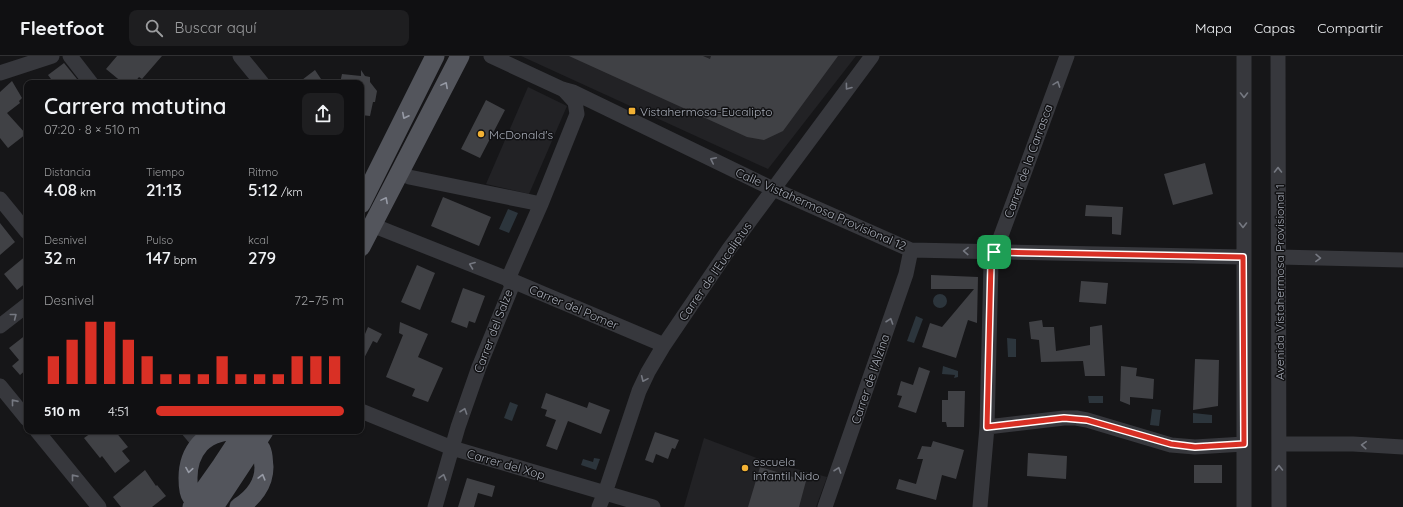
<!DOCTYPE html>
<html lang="es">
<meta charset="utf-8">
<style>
:root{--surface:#101012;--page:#1e1e20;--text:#f1f3f6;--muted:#9c9d9f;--line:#303032;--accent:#d93025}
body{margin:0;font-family:Quicksand,sans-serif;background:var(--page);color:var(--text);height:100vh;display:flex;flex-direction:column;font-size:15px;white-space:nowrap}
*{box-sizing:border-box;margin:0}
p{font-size:13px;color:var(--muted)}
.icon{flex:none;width:22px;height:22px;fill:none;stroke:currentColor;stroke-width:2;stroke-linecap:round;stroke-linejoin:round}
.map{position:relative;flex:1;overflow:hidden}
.drawer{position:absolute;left:24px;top:24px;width:340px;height:354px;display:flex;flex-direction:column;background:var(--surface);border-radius:8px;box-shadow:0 1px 3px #0004,0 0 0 1px var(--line)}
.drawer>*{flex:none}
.pin{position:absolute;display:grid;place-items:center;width:34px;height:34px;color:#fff;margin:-17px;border-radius:8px;box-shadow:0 2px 6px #0006}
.round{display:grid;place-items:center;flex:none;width:42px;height:42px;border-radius:8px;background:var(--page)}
.headline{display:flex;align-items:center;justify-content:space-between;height:68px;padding:0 20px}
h1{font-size:22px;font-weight:600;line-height:30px}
.stats{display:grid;grid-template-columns:repeat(3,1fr);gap:6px;height:68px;padding:4px 20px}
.stats div{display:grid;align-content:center}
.stats b{font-size:17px;font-weight:600}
.stats small{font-size:11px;font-weight:400}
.stats p{font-size:11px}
.chart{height:112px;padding:8px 20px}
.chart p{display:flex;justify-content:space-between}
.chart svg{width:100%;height:72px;margin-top:4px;stroke:var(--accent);stroke-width:6}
ul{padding:0 20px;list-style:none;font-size:13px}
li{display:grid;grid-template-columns:64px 48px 1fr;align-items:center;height:30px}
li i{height:10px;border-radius:5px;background:var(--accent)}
header{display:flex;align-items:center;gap:24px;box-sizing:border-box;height:56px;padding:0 20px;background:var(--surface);border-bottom:1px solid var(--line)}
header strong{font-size:19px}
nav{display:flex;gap:22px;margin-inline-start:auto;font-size:14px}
.search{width:280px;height:36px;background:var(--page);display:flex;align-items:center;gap:10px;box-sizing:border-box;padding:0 14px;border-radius:8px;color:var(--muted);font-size:15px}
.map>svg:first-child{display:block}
.built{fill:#222225}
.water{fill:#2c353c}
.building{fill:#404145}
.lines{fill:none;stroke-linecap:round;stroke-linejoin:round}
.minor{stroke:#37383d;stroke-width:15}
.major{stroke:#53555c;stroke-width:19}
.oneway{stroke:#757881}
.oneway2{stroke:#979ba6}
.route-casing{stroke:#fff;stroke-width:8}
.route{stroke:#d93025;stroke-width:5}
.poi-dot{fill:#f2b134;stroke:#111113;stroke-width:1.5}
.labels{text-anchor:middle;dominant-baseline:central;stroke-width:3;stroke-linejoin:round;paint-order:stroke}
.poi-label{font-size:12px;fill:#a8adb8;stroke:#111113;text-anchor:start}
.street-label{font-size:12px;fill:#a8adb8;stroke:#111113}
</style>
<header>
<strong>Fleetfoot</strong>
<div class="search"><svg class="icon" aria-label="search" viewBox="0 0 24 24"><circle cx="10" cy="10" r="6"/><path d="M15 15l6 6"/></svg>Buscar aquí</div>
<nav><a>Mapa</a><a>Capas</a><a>Compartir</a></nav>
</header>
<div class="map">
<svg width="1403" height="451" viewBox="0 0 1403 451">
<rect width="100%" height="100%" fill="#161618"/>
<path class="built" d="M521,0H856L768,113Z
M528,31L567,50L529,138L486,128Z
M704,382L762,404L827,421L816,451H684Z"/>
<path class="water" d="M508,153L518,157L509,177L499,173Z
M933 245a7 7 0 1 1 14 0a7 7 0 1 1-14 0Z
M916,260L923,263L914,287L907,285Z
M1007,282L1016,283V301H1008Z
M943,310L958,315V321L954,322L955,319L942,318Z
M1088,340H1103V347H1089Z
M510,346L518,349L512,365L504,362Z
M1152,353L1161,354L1159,370L1150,369Z
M1193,357L1212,359V367H1193Z
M594,402L600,403L596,414L581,409L583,403L593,406Z"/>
<path class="building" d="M117,0H162L142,23L139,21L134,27H123L106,13Z
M569,0H703L710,3L711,0H838L783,75L764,84L747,81Z
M64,7L77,23L72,27H54L48,19Z
M315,14L321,23L316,27H298Z
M361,14L365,20L370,21V26L377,35L375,46H373L370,60L361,59V27H340L342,18L361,20Z
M12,25L22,42L19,45L20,47L7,57L26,78L8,92L0,82V36Z
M486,44L505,54L480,102L461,93Z
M1205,107L1213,138L1173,149L1164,118Z
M443,141L491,161L479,190L431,170Z
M1086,149L1123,151L1121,179L1112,178V161L1085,160Z
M0,167L15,186L0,199Z
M27,199V226L17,234L4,218Z
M417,209L435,217L420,254L401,246Z
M931,219L978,221L977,267L968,264L956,302L922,291L930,267L942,271L974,233H931Z
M1081,225L1108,227L1106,248L1079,246Z
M463,232L485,240L475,267L469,265L467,272L451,266Z
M1042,264L1043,271H1054L1056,295L1090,289V271L1102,269L1105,320H1085L1083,305L1041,306L1039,284L1031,283L1029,266Z
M400,266L428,278L418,301L443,312L428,346L412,340L415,333L386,321L403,279L399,277Z
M368,271L382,278L377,287L373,285L361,308V276L365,278Z
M27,278V313L20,319L12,310L19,304L9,292Z
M1195,303L1219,304L1218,350L1193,354Z
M1121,310L1137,312L1136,320L1154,323L1153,343L1130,341V349L1120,345Z
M919,311L930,315L916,357L898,351L902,340L897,339L901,325L913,329Z
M948,335H965L964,371H947L946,366H942V344H948Z
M546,337L587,352L589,346L610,354L601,378L568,365L557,394L546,390L556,364L545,360L547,354L541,352Z
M94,375H115L128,391L122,395L130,405L115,417L102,400L100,402L84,382Z
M655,376L679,384L675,393L672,392L668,403L656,398L653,407L645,404Z
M933,385L964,394L956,423L942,419L936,444L896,433L899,423L916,428L923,403H917L922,390L931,391Z
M1028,397L1067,400L1066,423L1027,420Z
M1194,409H1222V427H1194Z
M760,411L806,425L799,451H748Z
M145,414L156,430L157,429L166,440L152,451H121L113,441Z
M467,422L495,430L492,441L478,437L474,451H458Z"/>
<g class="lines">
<path class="minor" d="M70,0L91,27
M240,0L262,27
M491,0L562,33L573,36L773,133L911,194L1243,201
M1244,0V451
M1278,0L1279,451
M0,17L52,0
M409,121L541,148
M0,143L27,176
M372,169L508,223L664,289
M1279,201L1403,204
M0,270L27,249
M0,330L27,363
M361,355L452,392L653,451
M987,371L1064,362H1076L1087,364L1171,389L1195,391L1244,388
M37,375L99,451
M189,375L200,388
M1279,388H1353L1403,391
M435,451L458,371L479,311L512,230L508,223L541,148L577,58L575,46L563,33
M599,451L607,431L639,335L648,316L664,289L729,193L872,0
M825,451L906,218L911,194
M980,451L987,371L991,207L1067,0"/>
<path class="major" d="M361,148L435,0
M361,191L460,0
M192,451L221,410L244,375
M206,451C202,448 195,444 191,440C188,436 188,427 188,422C188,410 192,397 200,388C209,378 230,371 243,377C245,378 248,381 250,383C254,386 259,389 261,393C264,399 263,405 264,411C264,428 253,442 239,451
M214,451L264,375"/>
</g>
<defs><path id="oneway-chevron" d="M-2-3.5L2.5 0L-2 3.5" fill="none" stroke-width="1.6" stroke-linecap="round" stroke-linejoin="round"/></defs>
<g class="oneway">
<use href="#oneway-chevron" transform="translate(1057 28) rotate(-70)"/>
<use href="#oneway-chevron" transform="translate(848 31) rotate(127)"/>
<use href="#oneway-chevron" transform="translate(1244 39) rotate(90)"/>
<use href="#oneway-chevron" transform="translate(713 104) rotate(-154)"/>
<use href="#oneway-chevron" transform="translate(1278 114) rotate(-90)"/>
<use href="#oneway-chevron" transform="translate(1243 169) rotate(90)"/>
<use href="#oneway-chevron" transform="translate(966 195) rotate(-178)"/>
<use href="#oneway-chevron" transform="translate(1318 202) rotate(1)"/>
<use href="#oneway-chevron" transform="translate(472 209) rotate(-159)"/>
<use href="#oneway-chevron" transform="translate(14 260) rotate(-38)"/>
<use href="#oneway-chevron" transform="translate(890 265) rotate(-71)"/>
<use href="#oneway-chevron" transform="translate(644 323) rotate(114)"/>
<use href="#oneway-chevron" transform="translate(14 346) rotate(-129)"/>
<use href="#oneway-chevron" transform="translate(464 355) rotate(-71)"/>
<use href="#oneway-chevron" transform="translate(1364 389) rotate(-176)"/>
<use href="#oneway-chevron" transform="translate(1279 412) rotate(-91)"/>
<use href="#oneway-chevron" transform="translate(838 414) rotate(-71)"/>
<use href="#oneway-chevron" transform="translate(74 421) rotate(-129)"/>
<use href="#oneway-chevron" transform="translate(443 421) rotate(-74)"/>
</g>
<g class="oneway2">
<use href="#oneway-chevron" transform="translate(445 29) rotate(-62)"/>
<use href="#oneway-chevron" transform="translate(405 60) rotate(117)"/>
<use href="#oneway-chevron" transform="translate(385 144) rotate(-62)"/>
<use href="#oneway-chevron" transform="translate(189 414) rotate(99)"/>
<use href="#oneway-chevron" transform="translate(262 421) rotate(-75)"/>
</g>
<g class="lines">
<g class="route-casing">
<path id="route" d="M994,196L1243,201L1244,388L1195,391L1171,388L1087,364L1064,362L987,371L991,207Z"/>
</g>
<use href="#route" class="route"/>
</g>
<g class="poi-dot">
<rect x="628" y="51" width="8" height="8" rx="2"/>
<circle cx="481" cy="78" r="4"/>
<circle cx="745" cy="412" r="4"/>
</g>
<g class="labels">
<g class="poi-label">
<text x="640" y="55">Vistahermosa-Eucalipto</text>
<text x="489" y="78">McDonald's</text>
<text x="753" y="405">escuela<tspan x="753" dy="14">infantil Nido</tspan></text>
</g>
<g class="street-label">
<text transform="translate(1028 105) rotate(-70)">Carrer de la Carrasca</text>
<text transform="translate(821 153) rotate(24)">Calle Vistahermosa Provisional 12</text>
<text transform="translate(715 215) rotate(-55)">Carrer de l'Eucaliptus</text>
<text transform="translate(1279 226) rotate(-90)">Avenida Vistahermosa Provisional 1</text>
<text transform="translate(574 251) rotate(23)">Carrer del Pomer</text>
<text transform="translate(493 275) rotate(-69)">Carrer del Salze</text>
<text transform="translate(870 323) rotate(-71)">Carrer de l'Alzina</text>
<text transform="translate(506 408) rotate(16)">Carrer del Xop</text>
</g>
</g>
</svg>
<div class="pin" style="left:994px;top:196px;background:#1e9e55"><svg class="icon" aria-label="arrive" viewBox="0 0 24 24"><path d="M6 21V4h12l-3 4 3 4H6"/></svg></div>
<section class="drawer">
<div class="headline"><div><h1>Carrera matutina</h1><p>07:20 · 8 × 510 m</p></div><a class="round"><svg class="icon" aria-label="share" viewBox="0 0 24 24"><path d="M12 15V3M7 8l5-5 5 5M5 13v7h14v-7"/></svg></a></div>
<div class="stats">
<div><p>Distancia</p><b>4.08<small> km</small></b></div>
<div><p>Tiempo</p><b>21:13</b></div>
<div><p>Ritmo</p><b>5:12<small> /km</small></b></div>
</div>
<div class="stats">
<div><p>Desnivel</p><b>32<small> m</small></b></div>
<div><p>Pulso</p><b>147<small> bpm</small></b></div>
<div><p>kcal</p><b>279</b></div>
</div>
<div class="chart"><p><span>Desnivel</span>72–75 m</p>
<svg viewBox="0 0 160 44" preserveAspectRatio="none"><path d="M5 44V27M15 44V17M25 44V6M35 44V6M45 44V17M55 44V27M65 44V38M75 44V38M85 44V38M95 44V27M105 44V38M115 44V38M125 44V38M135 44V27M145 44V27M155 44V27"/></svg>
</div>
<ul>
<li><b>510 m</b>4:51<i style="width:100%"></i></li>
</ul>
</section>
</div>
